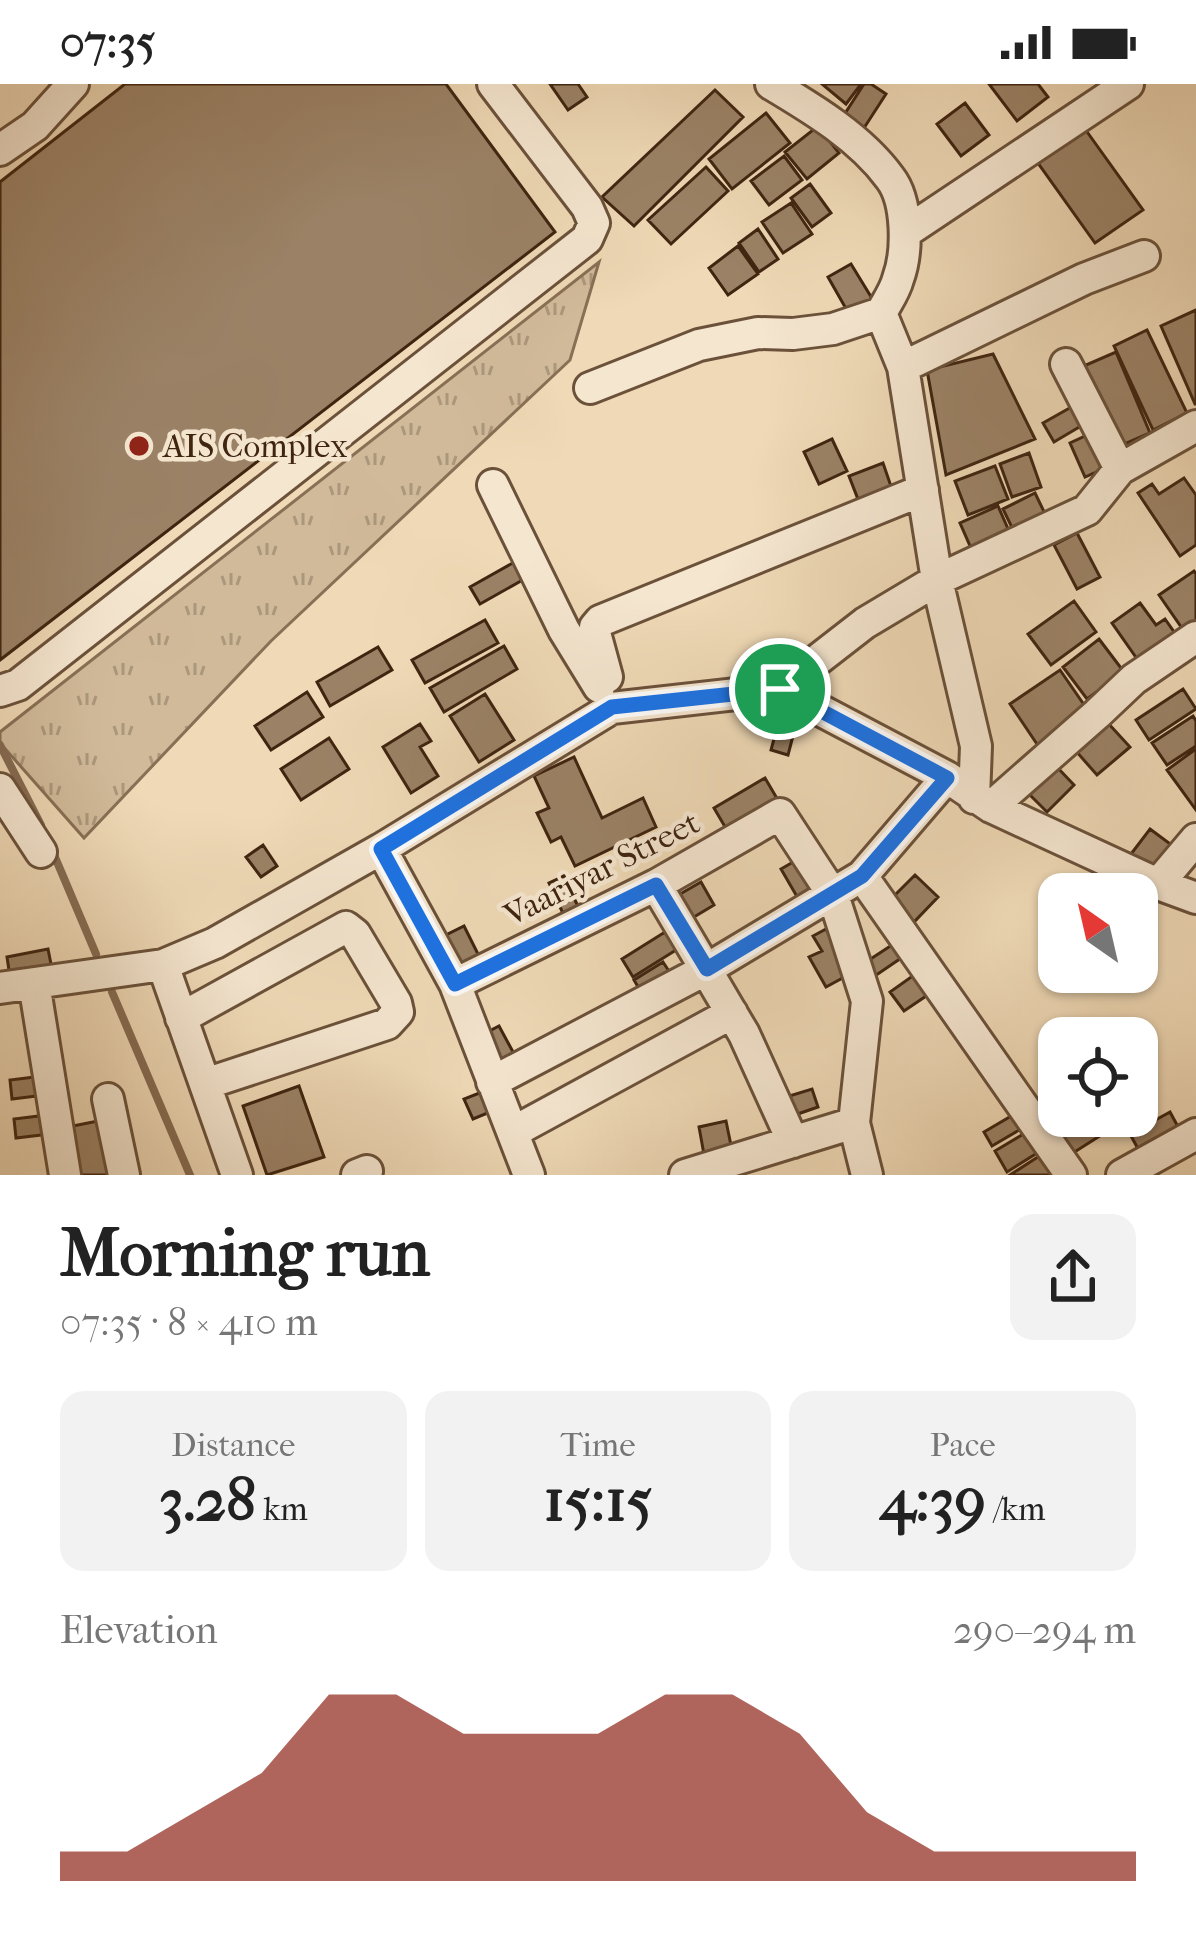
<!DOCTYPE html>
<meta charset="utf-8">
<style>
:root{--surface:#fff;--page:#f2f2f2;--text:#222;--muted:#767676;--accent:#8f2418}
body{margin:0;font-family:"IM FELL French Canon",serif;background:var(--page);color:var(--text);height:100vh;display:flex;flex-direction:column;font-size:45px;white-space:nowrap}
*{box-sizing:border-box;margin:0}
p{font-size:39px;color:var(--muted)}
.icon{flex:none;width:66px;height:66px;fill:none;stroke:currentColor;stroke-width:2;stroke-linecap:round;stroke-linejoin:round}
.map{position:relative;height:1091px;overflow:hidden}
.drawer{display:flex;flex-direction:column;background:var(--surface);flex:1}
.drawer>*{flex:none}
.needle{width:78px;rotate:326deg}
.fabs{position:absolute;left:1038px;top:789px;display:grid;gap:24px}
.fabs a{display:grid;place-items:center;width:120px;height:120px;border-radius:24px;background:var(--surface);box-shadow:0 3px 9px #0004;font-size:60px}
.pin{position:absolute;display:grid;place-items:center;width:102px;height:102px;color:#fff;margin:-51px;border:6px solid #fff;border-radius:50%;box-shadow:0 3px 12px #0007}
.round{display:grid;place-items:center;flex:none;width:126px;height:126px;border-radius:24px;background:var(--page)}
.overview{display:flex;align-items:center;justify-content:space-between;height:204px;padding:0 60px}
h1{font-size:66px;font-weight:800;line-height:90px}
.figures{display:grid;grid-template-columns:repeat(3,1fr);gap:18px;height:204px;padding:12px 60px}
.figures div{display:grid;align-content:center;border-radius:24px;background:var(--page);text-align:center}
.figures b{font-size:60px;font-weight:800}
.figures small{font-size:33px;font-weight:400}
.figures p{font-size:33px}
.chart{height:336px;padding:24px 60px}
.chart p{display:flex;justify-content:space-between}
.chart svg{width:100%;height:216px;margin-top:12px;fill:var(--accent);opacity:.7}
.status{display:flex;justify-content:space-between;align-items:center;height:84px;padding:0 60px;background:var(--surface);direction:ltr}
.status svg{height:33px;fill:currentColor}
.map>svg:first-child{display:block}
.park{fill:url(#park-tufts);stroke:#886f55;stroke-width:3}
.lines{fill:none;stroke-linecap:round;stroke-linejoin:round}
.stream{stroke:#856b52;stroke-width:8}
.building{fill:#9b8266;stroke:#3f2410;stroke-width:3}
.minor-casing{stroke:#6b513a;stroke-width:36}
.minor{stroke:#f5e6d0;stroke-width:30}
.route-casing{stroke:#fff;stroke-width:24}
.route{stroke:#1a73e8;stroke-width:15}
.poi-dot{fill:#8f2418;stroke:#f5e6d0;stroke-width:4.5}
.labels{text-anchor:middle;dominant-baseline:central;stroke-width:9;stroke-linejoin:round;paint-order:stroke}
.poi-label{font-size:33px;fill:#3f2410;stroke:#f5e6d0;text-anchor:start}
.street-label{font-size:33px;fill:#3f2410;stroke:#f5e6d0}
</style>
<div class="status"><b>07:35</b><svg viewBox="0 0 49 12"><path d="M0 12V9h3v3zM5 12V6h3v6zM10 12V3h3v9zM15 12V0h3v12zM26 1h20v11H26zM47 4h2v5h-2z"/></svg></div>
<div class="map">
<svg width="1196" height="1091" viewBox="0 0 1196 1091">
<defs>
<pattern id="park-tufts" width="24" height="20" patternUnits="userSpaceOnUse" patternTransform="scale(3)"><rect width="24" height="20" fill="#d1ba9a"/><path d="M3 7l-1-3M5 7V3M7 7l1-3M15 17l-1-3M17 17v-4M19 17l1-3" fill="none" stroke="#ab977c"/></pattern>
</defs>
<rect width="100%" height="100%" fill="#efd9b6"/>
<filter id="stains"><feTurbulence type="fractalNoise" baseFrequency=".00167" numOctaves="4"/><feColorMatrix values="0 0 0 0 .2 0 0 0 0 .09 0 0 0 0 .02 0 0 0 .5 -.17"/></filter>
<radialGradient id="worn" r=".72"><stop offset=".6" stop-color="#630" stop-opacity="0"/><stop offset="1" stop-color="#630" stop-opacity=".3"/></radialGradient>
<path class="park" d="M599,178L570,276L271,557L84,754L0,659V648Z"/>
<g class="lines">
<path class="stream" d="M0,661L41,741
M52,766L96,870
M112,908L190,1091"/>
</g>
<path class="building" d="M125,0H446L555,148L0,576V98Z
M550,0H578L587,13L568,26Z
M822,0H861L846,20Z
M864,0H871L886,10L864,44L844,31Z
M989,0H1038L1048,13L1017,37Z
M715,6L743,33L634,142L602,113Z
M965,19L989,51L961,72L937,40Z
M766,29L790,59L732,105L709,75Z
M1080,38L1143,126L1095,159L1033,72Z
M818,42L839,69L807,95L785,68Z
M784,72L802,96L769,121L751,97Z
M706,83L728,107L671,160L648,136Z
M810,100L831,129L812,143L791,114Z
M791,119L812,150L783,169L762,138Z
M758,145L778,175L759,188L739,159Z
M738,162L758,190L728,211L709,184Z
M851,180L873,216L849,230L828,193Z
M1196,226V320H1195L1161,242Z
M1147,246L1187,329L1153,346L1114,262Z
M1116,268L1150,349L1113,365L1079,284Z
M993,270L1035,355L946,391L927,286Z
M1075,321L1086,339L1054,358L1043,339Z
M1096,347L1112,381L1085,393L1070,359Z
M832,355L847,387L819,400L804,368Z
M1029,369L1041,403L1012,413L1000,380Z
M883,379L894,411L861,423L849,392Z
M995,382L1008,415L968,431L955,397Z
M1184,394L1196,411V461L1180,472L1138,409L1152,400L1159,410Z
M1035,409L1049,438L1017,454L1003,425Z
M998,422L1012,454L974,471L960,439Z
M1077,449L1100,493L1077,505L1054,461Z
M518,476L528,493L480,520L470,503Z
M1194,487L1196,490V538L1184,547L1159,511Z
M1074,517L1096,548L1051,581L1028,550Z
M1140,519L1156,541L1165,535L1179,555L1142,582L1112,539Z
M485,536L498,559L425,599L412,576Z
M1099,555L1124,588L1087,615L1063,583Z
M504,562L517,585L444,628L430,604Z
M378,563L392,586L330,622L317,598Z
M1060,586L1089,628L1043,669L1010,620Z
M1183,605L1196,625L1149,656L1136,636Z
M307,608L323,633L271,666L255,642Z
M485,610L514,656L479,678L450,632Z
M1193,632L1196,637V662L1167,681L1152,659Z
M1107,638L1130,663L1097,691L1075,666Z
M420,640L431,657L420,663L438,692L411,709L383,663Z
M778,640L795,644L788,671L771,666Z
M329,654L349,685L301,716L281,685Z
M1196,665V726L1167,686Z
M574,673L602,734L643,714L656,743L575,782L561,753L551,758L537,729L549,724L534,692Z
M1055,681L1074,701L1047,728L1027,708Z
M765,694L782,723L731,753L714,724Z
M1150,745L1177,765L1158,791L1131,770Z
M263,761L277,782L261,793L246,773Z
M800,774L821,812L803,823L781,785Z
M915,791L938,813L914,838L891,815Z
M564,792L581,829L566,836L549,799Z
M701,798L714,821L689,836L675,813Z
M464,842L481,876L461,886L444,852Z
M826,845L850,890L826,903L809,873L822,867L813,852Z
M665,848L676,866L633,893L622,875Z
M898,857L907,870L872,894L863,880Z
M48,865L52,885L10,893L7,873Z
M663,878L674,895L644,913L634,896Z
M921,886L935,906L904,927L890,908Z
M499,942L519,979L497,991L478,953Z
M43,992L45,1011L12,1015L10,996Z
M299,1002L324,1073L267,1091L243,1022Z
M812,1005L818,1023L792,1032L786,1013Z
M487,1006L495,1026L473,1035L464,1015Z
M1018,1028L1026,1042L992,1062L984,1048Z
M1170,1028L1183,1052L1143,1074L1130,1050Z
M47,1031L50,1050L16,1054L14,1035Z
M1087,1032H1097L1106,1048L1073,1069L1061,1049Z
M108,1035L119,1091H73L63,1044Z
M726,1037L733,1071L705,1076L699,1043Z
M1030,1046L1042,1066L1007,1088L995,1067Z
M1047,1067L1059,1086L1051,1091H1010Z"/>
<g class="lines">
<g class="minor-casing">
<path id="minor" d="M771,0C813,25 861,54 890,94C908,117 908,168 898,195C895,207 887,218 881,229L903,283L937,496L976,662L974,714
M0,66L35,42L73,0
M906,148L1128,0
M1066,280L1120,385
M903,283L1084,195L1144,172
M590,304L699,261L758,249L793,250L833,245L881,229
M493,401L564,546L599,603
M607,593L595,549V543L600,537L923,406
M780,605L865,539L937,496L1087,426L1120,385L1196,342
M0,607L18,601L587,155L594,139L587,123L493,0
M0,705L41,768
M991,723L1097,630L1134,595L1196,553
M381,765L455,900L529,1091
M862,792L1071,1091
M1158,800L1196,755
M656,801L744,950L793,1058
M163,881L237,1091
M34,899L65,1091
M455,900L656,801L780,730L833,811L867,917L854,1039L867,1091
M0,904L163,881L215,859L381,765L612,624L780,605L947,693L991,723L1158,800L1196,814
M181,934L346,843L355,850L396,919L398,928L387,940L205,1000
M492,998L707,885L862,792L947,693
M108,1015L124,1091
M513,1048L732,929
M357,1091L367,1087
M685,1091L854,1039
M1122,1091L1196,1050"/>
</g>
<use href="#minor" class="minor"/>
</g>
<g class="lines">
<g class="route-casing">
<path id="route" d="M780,605L947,694L862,792L707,885L656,801L455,900L381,765L612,623Z"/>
</g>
<use href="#route" class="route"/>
</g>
<circle class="poi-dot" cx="139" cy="362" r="12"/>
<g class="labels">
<g class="poi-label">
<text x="163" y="362">AIS Complex</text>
</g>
<g class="street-label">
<text transform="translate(602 785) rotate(-27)">Vaariyar Street</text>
</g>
</g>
<rect width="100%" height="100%" filter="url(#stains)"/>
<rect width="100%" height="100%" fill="url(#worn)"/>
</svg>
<div class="fabs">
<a><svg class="needle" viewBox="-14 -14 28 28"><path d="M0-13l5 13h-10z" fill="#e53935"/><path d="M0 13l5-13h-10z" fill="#767676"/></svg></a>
<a><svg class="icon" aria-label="locate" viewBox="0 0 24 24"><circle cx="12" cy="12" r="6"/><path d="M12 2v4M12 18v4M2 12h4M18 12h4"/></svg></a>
</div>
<div class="pin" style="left:780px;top:605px;background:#1e9e55"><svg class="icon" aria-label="arrive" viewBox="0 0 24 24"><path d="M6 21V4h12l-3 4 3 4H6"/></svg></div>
</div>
<section class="drawer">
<div class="overview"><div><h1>Morning run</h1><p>07:35 · 8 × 410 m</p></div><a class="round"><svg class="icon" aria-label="share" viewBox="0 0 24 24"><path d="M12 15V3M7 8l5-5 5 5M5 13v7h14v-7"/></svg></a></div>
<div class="figures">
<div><p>Distance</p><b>3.28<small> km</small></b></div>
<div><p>Time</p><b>15:15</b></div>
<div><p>Pace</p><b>4:39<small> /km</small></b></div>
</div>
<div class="chart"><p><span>Elevation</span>290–294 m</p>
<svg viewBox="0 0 160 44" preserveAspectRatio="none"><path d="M0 44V38L10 38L20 30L30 22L40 6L50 6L60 14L70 14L80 14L90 6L100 6L110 14L120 30L130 38L140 38L150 38L160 38V44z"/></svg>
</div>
</section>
